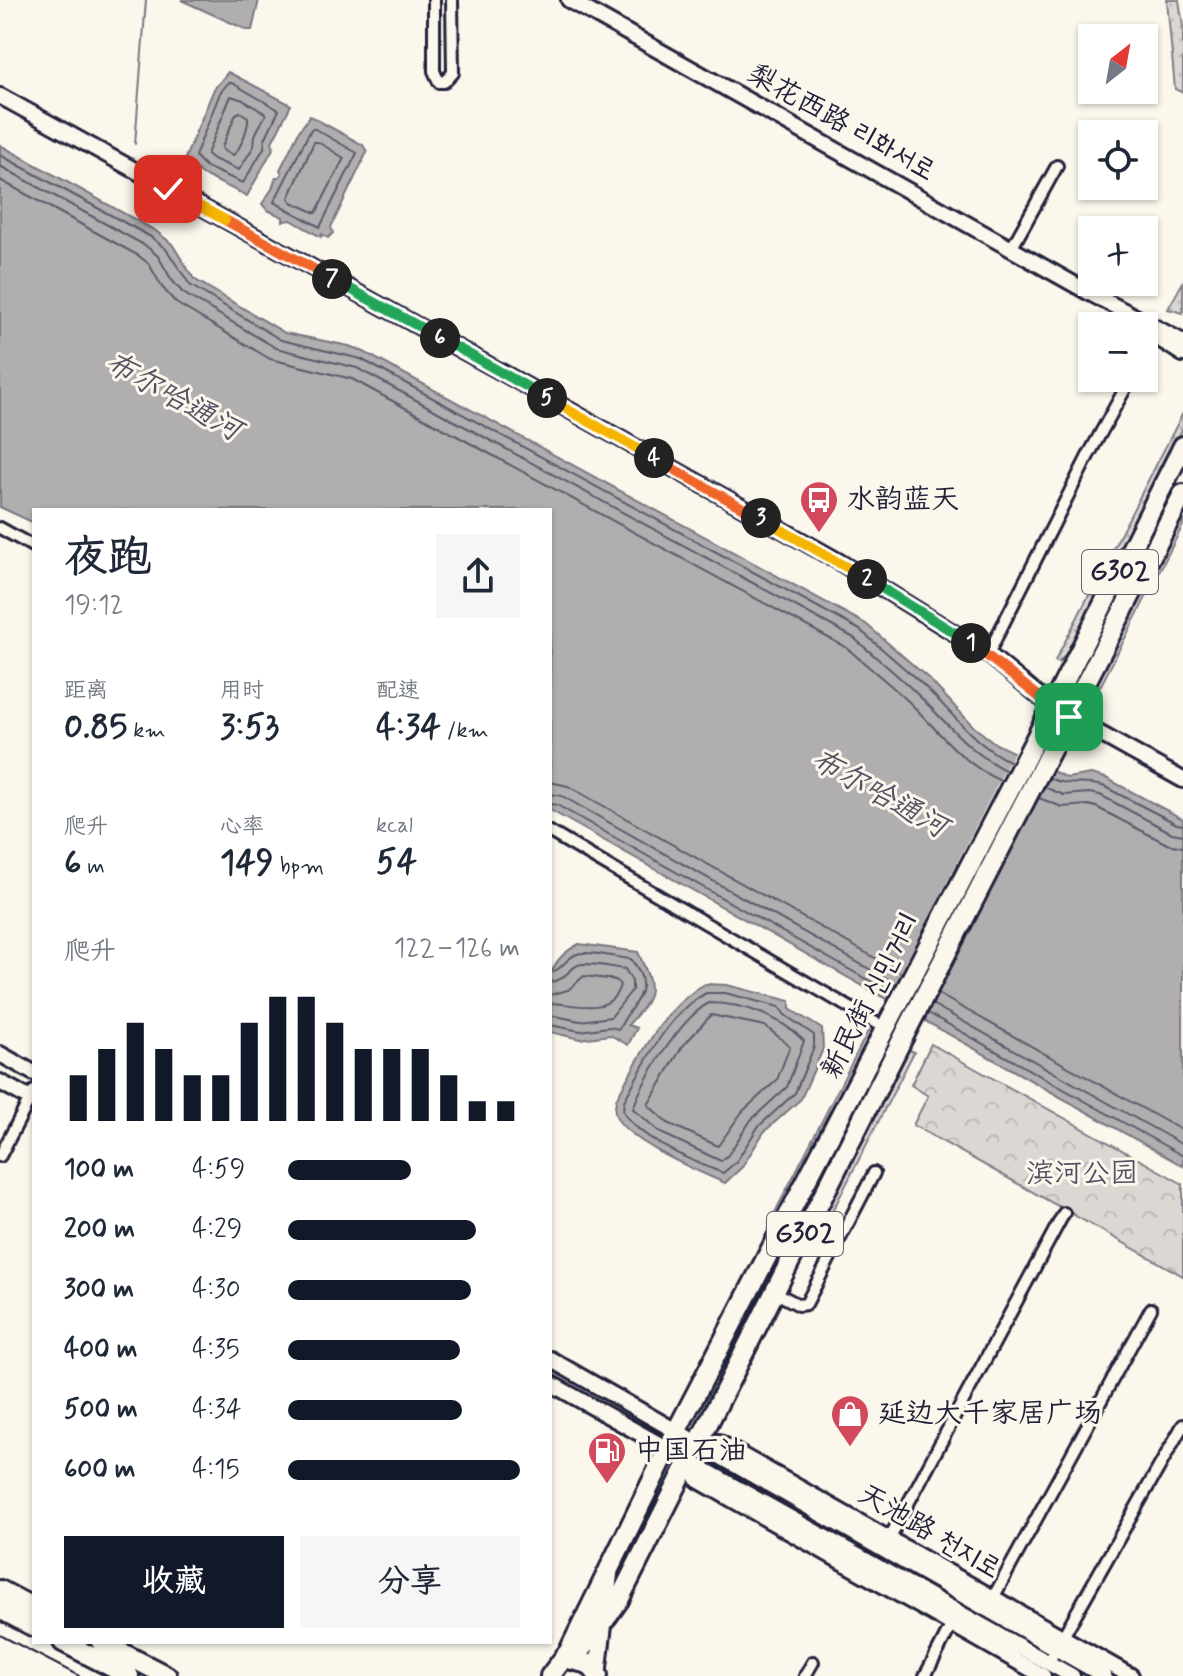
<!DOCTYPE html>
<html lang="zh">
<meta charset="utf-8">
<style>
:root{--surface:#fff;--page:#f6f6f7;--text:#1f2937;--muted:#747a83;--accent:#111827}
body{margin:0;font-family:Mynerve,"LXGW WenKai TC","Poor Story",sans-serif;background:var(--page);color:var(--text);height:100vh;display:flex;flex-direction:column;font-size:30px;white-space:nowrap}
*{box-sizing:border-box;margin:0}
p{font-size:26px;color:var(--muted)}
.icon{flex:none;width:44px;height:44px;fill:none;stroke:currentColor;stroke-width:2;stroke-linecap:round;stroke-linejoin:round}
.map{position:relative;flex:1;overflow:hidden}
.side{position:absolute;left:32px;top:508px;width:520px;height:1136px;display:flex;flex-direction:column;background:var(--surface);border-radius:0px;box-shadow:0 2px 6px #0004}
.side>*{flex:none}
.needle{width:52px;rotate:31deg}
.controls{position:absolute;left:1078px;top:24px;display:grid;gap:16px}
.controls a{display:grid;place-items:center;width:80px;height:80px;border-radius:0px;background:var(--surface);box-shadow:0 2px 6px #0004;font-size:40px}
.pin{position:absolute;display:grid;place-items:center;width:68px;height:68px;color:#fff;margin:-34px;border-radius:16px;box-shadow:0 4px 12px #0006}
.km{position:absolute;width:40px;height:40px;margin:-20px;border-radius:50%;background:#222;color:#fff;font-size:22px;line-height:40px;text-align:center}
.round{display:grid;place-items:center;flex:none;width:84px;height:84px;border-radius:0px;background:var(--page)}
.overview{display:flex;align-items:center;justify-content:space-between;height:136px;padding:0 32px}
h1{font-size:44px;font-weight:700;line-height:60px}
.stats{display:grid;grid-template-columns:repeat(3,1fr);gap:12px;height:136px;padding:8px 32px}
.stats div{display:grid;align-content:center}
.stats b{font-size:34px;font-weight:700}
.stats small{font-size:22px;font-weight:400}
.stats p{font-size:22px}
.chart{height:224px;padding:16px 32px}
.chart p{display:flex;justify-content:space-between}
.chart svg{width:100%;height:144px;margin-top:8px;stroke:var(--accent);stroke-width:6}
.primary-button{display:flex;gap:16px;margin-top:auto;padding:16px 32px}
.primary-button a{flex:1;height:92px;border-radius:0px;background:var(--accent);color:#fff;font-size:32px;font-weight:700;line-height:92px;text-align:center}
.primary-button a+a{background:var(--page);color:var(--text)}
ul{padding:0 32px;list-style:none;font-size:26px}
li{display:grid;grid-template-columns:128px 96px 1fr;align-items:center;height:60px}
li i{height:20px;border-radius:10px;background:var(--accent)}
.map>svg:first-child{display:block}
.grass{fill:url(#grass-dots);stroke:#7e7d87;stroke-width:2}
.forest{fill:url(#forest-crowns);stroke:#7e7d87;stroke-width:2}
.water{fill:#b1aeb0;stroke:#787681;stroke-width:2}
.pier{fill:#fbf7ec}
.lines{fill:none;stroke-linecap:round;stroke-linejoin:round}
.shore{stroke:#5b5a6a;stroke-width:2}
.stream{stroke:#787681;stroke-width:2}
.street-casing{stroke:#22223b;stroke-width:16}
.secondary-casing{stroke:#22223b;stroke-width:20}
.primary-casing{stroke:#22223b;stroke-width:22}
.highway-casing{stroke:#22223b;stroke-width:24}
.street{stroke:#fbf7ec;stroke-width:10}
.secondary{stroke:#fbf7ec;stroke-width:14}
.primary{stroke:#fbf7ec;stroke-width:16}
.highway{stroke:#fbf7ec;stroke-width:18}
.rail{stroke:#22223b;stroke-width:2}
.split-1-casing{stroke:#fff;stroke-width:16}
.split-2-casing{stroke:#fff;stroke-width:16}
.split-3-casing{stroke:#fff;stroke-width:16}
.split-4-casing{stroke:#fff;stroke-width:16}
.split-5-casing{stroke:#fff;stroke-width:16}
.split-6-casing{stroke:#fff;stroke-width:16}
.split-7-casing{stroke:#fff;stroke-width:16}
.split-8-casing{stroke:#fff;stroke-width:16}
.split-9-casing{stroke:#fff;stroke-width:16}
.split-1{stroke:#f0652b;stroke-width:10}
.split-2{stroke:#22a559;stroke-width:10}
.split-3{stroke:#f5b400;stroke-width:10}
.split-4{stroke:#f0652b;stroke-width:10}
.split-5{stroke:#f5b400;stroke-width:10}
.split-6{stroke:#22a559;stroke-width:10}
.split-7{stroke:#22a559;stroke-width:10}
.split-8{stroke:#f0652b;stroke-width:10}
.split-9{stroke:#f5b400;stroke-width:10}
.labels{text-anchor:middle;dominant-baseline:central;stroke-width:6;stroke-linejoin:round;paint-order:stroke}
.shield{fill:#fbf7ec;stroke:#636270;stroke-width:2}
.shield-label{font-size:26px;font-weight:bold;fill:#22223b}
.street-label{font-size:28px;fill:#22223b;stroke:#fbf7ec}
.poi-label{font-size:28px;fill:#22223b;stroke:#fbf7ec;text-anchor:start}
.park-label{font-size:28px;fill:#505061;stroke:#fbf7ec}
.water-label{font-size:30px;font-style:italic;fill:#545364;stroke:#fbf7ec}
</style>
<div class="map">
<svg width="1183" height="1676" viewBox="0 0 1183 1676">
<defs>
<pattern id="grass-dots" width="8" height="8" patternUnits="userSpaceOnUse" patternTransform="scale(2)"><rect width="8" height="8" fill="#dbd8d3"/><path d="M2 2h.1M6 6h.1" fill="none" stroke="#bcb9b6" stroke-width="1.8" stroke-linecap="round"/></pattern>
<pattern id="forest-crowns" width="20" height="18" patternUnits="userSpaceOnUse" patternTransform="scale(2)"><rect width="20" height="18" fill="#dbd8d3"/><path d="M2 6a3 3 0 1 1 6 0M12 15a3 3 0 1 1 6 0" fill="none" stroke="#bcb9b6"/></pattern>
</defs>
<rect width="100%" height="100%" fill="#fbf7ec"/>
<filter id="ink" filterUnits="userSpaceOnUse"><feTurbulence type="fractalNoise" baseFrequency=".0125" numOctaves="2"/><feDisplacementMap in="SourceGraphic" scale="16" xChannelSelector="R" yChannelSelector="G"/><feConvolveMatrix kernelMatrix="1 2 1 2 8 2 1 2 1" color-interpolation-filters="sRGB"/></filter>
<g filter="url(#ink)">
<path class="grass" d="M1167,0H1179L1183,26V93L1175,89Z
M1183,282V313L1168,309Z
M1183,413V428L1064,657L1058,663L1055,661Z
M1183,511V525L1100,687L1094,684Z
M868,1031L874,1034L787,1203L772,1225L769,1224Z
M910,1050L914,1052L813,1249L810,1247L822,1218L906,1052Z"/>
<path class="forest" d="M931,1044L1183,1184V1276L913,1125L928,1096L911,1085Z"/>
<path class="water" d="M181,0H259L252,30H247Z
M228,72L291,105L272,142L274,147L247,196L201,174L185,158L214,89Z
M310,116L363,145L367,152L331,227L333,233L328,238L322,234L321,237L291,220L283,221V217L267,210L262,204L272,189L276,177H279L282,173L280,170L299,131Z
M0,145L156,231L172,244L194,279L285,333L349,346L364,352L866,624L928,678L974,727L996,744L1067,778L1091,774L1106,778L1183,819V1166L550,810V510H34V523L0,507Z
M579,944L638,952C655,990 656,994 628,1025L637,1028L628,1045L610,1035L580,1039L550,1032C550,992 539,965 579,944Z
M705,984L727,985L790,1001V1009L822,1029L823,1049L801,1099L764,1132L742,1167L725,1183C702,1173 618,1138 615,1112C614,1108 616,1104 616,1099C640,1057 662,1008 705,984Z"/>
<path class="pier" d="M1015,750L1032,758L902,1012L885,1003Z"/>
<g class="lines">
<path class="shore" d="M228,83H232L279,110L265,139L264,148L243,183L206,167L195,156L220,93Z
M231,96L243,100L266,114L255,135L254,146L239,170L211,158L207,154Z
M240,112L248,117C249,126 241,149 233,155L224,151L222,147L236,114Z
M311,129H315L357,153L320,227L274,202Z
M314,142H318L344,158L316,213L292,202L289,198Z
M0,155L151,237L166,249L190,285L281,340L361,359L860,630C881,648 902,666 922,684C952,711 973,745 1011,762
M0,166L146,246L158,256L171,279L183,293L276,348L357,368L854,638C875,657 897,674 916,693C946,721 969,753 1007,771
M0,180L139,256L149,264L162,287L176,303L270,359L352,379L847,648C867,666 889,683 908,701C938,730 962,764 1001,781
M1049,778C1071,788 1081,780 1103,786L1177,824L1183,825
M550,782L568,786L902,973
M1044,787L1064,795L1089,793L1100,795L1172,833L1183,835
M550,794L562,796L896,984
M1039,798L1062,807L1088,805L1096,807L1167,844L1183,847
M550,804L557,805L891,993
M550,972C562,971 565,958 577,954C587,950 618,958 631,959C657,991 631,1002 619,1029L609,1027L580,1031L550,1025
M550,982C565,981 566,971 578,965C585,961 615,968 625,969L632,981V990L611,1017L580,1021L550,1015
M706,993H725L779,1007L785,1015L814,1035V1047L795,1093L758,1127L736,1162L723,1173C694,1162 638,1139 623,1111L624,1101C645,1063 666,1015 706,993Z
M938,994L1183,1131
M550,995L568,990L584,976L616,980L620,985C611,1018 574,1003 550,1003
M709,1003C743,1003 781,1017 804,1041L787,1087L751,1120L728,1155L721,1161L661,1133L633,1109C643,1079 682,1017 709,1003Z
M932,1004L1183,1145
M928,1013L1183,1156
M711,1015L765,1026L790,1046L777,1080L742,1112L718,1146L668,1123L648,1105L682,1047Z"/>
<path class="stream" d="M135,144L146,0"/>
<g class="street-casing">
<path id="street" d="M434,0V71L439,82H444L453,73L452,0
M1011,249L1057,166
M1144,355L1155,336
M0,528L34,547
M988,654L1088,456L1131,378
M550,832L886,1029
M0,1156L34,1091
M776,1293L799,1305L806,1304L874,1173
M889,1539L1064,1213
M993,1598L1151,1309
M1048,1663L1183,1425
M805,1676L813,1662
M925,1676L952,1624"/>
</g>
<g class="secondary-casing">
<path id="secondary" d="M569,0L1088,292L1183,342
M0,96L505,374L838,561L988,654L1052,707L1183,780
M1158,338L1183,354
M0,1054L34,1073
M0,1082L34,1101
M550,1359L1104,1676
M550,1383L1072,1676
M699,1445L718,1442L1131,1676
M691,1460L698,1480L1043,1676"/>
</g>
<g class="primary-casing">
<path id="primary" d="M597,1676L609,1574"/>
</g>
<g class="highway-casing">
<path id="highway" d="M0,1590L34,1608
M0,1609L34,1627
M63,1642L129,1676
M101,1642L167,1676
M572,1659L594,1635L619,1600L911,1022L1183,494
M572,1660L589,1664L598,1675
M550,1676L569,1651L676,1432L1036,738L1183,446"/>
</g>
<use href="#street" class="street"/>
<use href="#secondary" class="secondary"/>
<use href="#primary" class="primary"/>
<use href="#highway" class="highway"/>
<path class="rail" d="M0,1635L79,1676"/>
</g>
</g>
<g class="lines" filter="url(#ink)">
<g class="split-1-casing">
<path id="split-1" d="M971,643L1052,707L1069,717"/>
</g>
<g class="split-2-casing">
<path id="split-2" d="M867,579L971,643"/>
</g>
<g class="split-3-casing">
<path id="split-3" d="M761,518L867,579"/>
</g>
<g class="split-4-casing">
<path id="split-4" d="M654,458L761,518"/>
</g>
<g class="split-5-casing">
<path id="split-5" d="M547,398L654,458"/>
</g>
<g class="split-6-casing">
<path id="split-6" d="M440,338L547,398"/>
</g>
<g class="split-7-casing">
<path id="split-7" d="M332,279L440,338"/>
</g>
<g class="split-8-casing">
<path id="split-8" d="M225,220L332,279"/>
</g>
<g class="split-9-casing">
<path id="split-9" d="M168,189L225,220"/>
</g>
<use href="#split-1" class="split-1"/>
<use href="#split-2" class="split-2"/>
<use href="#split-3" class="split-3"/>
<use href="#split-4" class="split-4"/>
<use href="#split-5" class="split-5"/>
<use href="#split-6" class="split-6"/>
<use href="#split-7" class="split-7"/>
<use href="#split-8" class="split-8"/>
<use href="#split-9" class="split-9"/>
</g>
<defs>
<g id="bus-pin" transform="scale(2)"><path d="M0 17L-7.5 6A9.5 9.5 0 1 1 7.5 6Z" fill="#d1495b" stroke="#fbf7ec"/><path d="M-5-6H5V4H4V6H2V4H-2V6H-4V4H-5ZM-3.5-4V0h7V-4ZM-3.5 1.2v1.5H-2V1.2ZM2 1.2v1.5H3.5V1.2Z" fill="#fff"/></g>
<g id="shop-pin" transform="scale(2)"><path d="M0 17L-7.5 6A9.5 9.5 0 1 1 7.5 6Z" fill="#d1495b" stroke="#fbf7ec"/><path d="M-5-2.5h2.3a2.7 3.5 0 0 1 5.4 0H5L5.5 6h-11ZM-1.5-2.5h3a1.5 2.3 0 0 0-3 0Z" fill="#fff"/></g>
<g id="fuel-pin" transform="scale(2)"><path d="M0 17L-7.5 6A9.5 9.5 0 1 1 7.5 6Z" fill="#d1495b" stroke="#fbf7ec"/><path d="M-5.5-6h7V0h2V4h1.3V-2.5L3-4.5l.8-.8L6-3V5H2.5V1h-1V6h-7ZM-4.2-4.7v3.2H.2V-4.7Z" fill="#fff"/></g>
</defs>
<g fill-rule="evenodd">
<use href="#bus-pin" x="819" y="500"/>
<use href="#shop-pin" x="850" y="1414"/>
<use href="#fuel-pin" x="607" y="1451"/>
</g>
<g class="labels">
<g class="shield">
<rect x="1082" y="550" width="76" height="44" rx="6"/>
<rect x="767" y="1212" width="76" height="44" rx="6"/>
</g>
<g class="shield-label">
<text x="1120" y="572">G302</text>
<text x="805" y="1234">G302</text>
</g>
<g class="street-label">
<text transform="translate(841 123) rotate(29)">梨花西路 리화서로</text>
<text transform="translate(871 996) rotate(-63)">新民街 신민거리</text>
<text transform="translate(929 1532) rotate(30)">天池路 천지로</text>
</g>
<g class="poi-label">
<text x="847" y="500">水韵蓝天</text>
<text x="878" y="1414">延边大千家居广场</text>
<text x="635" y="1451">中国石油</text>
</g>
<g class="park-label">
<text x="1082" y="1174">滨河公园</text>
</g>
<g class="water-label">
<text transform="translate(173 397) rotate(29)">布尔哈通河</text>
<text transform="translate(879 794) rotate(29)">布尔哈通河</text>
</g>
</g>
</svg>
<div class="controls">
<a><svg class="needle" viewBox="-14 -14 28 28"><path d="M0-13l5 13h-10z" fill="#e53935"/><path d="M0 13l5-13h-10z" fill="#747a83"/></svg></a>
<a><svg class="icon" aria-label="locate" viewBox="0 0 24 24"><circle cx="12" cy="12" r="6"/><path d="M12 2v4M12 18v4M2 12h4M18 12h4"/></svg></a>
<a>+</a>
<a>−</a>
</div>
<div class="pin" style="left:1069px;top:717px;background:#1e9e55"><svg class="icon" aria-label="arrive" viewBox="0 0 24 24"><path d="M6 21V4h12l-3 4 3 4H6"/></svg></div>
<div class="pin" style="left:168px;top:189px;background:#d93025"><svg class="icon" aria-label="check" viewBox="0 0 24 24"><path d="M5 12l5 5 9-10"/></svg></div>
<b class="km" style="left:971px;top:643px">1</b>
<b class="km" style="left:867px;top:579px">2</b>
<b class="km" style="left:761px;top:518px">3</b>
<b class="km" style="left:654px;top:458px">4</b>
<b class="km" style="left:547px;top:398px">5</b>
<b class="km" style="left:440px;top:338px">6</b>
<b class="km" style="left:332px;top:279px">7</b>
<section class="side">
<div class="overview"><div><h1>夜跑</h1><p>19:12</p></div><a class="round"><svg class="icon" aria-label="share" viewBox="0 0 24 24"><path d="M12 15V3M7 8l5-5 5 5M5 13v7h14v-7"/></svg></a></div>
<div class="stats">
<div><p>距离</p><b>0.85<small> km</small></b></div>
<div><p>用时</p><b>3:53</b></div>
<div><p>配速</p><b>4:34<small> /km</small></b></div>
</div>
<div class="stats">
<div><p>爬升</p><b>6<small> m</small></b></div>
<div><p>心率</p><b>149<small> bpm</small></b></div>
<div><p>kcal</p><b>54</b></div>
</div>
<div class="chart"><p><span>爬升</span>122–126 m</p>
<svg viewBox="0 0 160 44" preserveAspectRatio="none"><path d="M5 44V30M15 44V22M25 44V14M35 44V22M45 44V30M55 44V30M65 44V14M75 44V6M85 44V6M95 44V14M105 44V22M115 44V22M125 44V22M135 44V30M145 44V38M155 44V38"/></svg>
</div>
<ul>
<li><b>100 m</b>4:59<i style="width:53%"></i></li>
<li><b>200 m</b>4:29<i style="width:81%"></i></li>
<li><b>300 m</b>4:30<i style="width:79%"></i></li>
<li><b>400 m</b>4:35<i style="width:74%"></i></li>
<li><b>500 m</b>4:34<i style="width:75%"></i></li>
<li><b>600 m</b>4:15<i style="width:100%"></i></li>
</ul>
<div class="primary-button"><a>收藏</a><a>分享</a></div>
</section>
</div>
